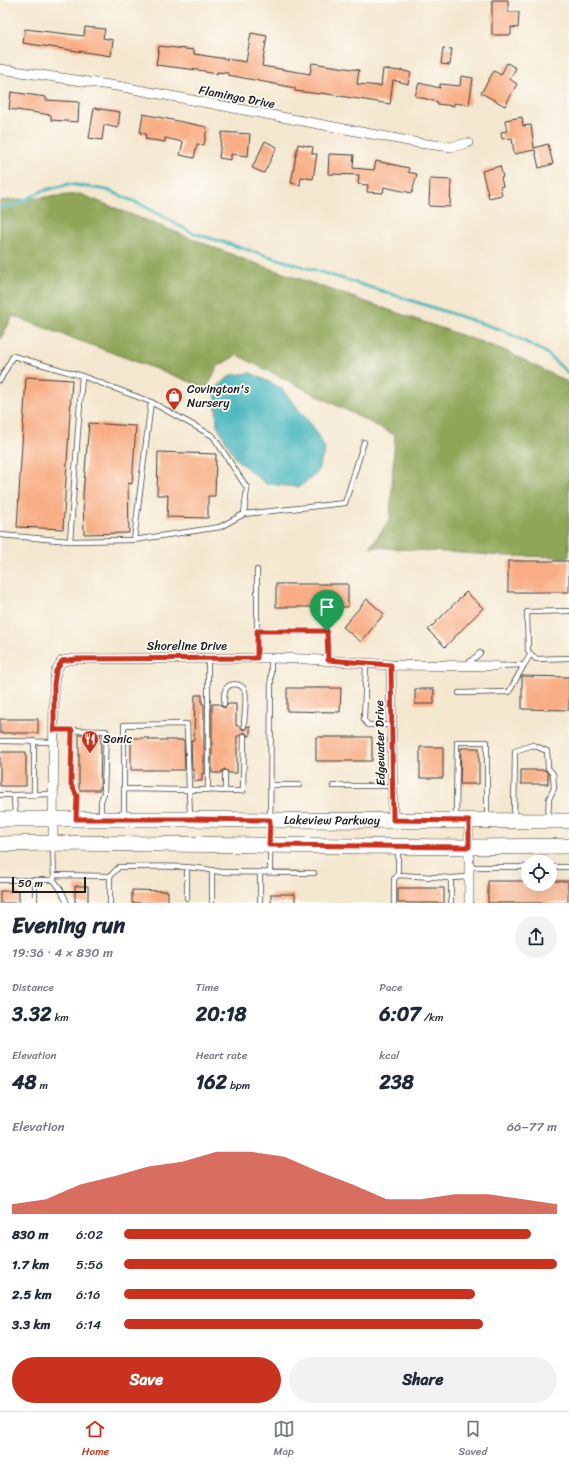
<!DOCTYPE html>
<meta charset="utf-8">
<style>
:root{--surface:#fff;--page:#f2f2f3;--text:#1f2937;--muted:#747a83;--line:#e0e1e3;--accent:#c8321e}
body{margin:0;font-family:Sriracha,sans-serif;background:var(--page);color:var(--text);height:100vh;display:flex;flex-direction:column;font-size:15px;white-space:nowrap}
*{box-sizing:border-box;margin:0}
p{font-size:13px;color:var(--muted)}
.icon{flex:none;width:22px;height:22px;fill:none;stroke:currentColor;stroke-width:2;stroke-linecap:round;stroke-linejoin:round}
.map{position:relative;height:903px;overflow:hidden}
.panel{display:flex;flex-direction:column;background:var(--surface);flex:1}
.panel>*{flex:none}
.fabs{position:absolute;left:521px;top:855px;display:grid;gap:8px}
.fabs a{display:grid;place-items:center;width:36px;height:36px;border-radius:50%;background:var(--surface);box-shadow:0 4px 16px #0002;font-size:20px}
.scale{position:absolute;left:12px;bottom:10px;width:74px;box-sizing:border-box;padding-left:4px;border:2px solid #1c1c1c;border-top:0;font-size:11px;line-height:14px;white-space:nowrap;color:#1c1c1c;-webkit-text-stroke:3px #fdfcf7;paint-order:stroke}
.pin{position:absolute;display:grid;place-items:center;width:34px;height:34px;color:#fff;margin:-41px -17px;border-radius:50% 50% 50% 0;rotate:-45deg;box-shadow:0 0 4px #0007}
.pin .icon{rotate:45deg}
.round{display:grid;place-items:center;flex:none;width:42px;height:42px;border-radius:21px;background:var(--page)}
.head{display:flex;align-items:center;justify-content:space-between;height:68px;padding:0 12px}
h1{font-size:22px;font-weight:800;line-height:30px}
.metrics{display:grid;grid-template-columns:repeat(3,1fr);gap:6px;height:68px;padding:4px 12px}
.metrics div{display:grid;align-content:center}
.metrics b{font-size:20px;font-weight:800}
.metrics small{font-size:11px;font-weight:400}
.metrics p{font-size:11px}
.chart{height:112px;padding:8px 12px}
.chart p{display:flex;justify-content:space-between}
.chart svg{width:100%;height:72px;margin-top:4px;fill:var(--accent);opacity:.7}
.primary-button{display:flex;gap:8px;margin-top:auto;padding:8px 12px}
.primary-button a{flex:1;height:46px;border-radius:24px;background:var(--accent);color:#fff;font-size:16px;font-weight:800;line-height:46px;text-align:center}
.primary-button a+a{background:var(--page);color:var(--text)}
ul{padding:0 12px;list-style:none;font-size:13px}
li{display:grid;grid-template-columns:64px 48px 1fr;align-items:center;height:30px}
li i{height:10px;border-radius:5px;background:var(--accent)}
.dock{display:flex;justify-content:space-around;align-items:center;height:56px;border-top:1px solid var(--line);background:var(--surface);font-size:11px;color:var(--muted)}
.dock a{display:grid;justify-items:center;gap:2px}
.dock .selected{color:var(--accent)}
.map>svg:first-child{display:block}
.forest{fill:#8fa658;stroke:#56613a}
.water{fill:#46b6bc;stroke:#31696c}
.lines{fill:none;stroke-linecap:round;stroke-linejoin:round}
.stream{stroke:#46b6bc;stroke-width:3}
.building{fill:#f8ad84}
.lane-casing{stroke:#3c3a37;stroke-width:6}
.street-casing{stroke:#3c3a37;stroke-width:10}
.primary-casing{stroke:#3c3a37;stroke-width:16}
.lane{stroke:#fff;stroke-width:4.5}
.street{stroke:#fff;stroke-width:9}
.primary{stroke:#fff;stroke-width:15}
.route-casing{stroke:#fff;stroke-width:8}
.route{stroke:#c8321e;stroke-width:5}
.labels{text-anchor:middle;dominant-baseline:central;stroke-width:3.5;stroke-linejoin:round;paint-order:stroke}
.street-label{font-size:12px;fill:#1c1c1c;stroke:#fdfcf7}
.poi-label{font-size:12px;fill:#1c1c1c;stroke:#fdfcf7;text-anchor:start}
</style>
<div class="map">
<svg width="569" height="903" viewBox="0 0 569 903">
<rect width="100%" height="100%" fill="#fdfcf7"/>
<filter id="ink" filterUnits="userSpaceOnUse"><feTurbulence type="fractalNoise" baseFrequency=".025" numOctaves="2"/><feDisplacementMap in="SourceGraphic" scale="8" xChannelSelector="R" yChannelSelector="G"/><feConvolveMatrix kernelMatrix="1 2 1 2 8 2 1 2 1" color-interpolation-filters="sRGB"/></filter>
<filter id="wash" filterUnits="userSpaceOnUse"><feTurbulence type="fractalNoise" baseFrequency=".012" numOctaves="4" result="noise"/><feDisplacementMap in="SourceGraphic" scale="16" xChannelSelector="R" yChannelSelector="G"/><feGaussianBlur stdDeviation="0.9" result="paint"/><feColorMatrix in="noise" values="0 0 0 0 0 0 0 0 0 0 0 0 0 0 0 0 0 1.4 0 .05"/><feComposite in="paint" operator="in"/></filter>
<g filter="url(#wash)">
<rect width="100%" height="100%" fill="#f4e7cf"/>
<path class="forest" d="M80,194L246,260L504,350L569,383V557L506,556L370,547L390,519L395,435L237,355L217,367L207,388L13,316L0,340V201Z"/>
<path class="water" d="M251,373L281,388L314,428L325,449L317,473L299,487L266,484L236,459L217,425L215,389L231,375Z"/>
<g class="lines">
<path class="stream" d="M0,207L15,205L42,191L69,184L107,190L140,204L193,233L376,289L502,330L545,352L569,374"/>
</g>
<g id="blocks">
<path class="building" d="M492,0H508V12H519L518,28L511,27V35H492Z
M85,27L105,29L103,38L113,40L111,56L23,43L25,29L84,36Z
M251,33L267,36L262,66L310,74L312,63L359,70L357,84L381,86L383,69L401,71V70L411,73L408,84L393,80L390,104L321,93L320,94L295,91V88L228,75V73L217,72V74L205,72V71L156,65L159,46L194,50V54L246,62Z
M443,48L452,49L450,65L441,64Z
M507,63L516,68L510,79L517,84L505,106L481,93L494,71L501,75Z
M461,76L473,78L469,105L454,103V106L437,104L438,102L415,96L419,83L440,88V84L460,86Z
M11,92L46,97V100L79,102L78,122L51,120V115L9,109Z
M94,108L120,112L118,128L104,125L102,140L89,138Z
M143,114L207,127L204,145L197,144L194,158L180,155L183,142L165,138V142L145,139L146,134L140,133Z
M522,117L523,126L531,125L534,148L548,144L553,164L539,168L535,150L514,154L512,138L502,139L501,132L507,131L505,120Z
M222,132L250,134L248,156L231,154V160L219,158Z
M265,141L277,147L264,173L252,168Z
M298,144L313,147L312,154H317L313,179L301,177L300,185L291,183Z
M329,154L354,155L353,168L374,170L376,161L409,168L408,172L417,174L412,193L384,187L383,193L367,192L368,185L358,184L359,175L328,174Z
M500,166L503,177L501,178L503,186L500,187L502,195L489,198L482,171Z
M430,179L451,180L450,207L429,206Z
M26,377L72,380L63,529L17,527Z
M89,423L136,426L132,484L128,483L129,533L84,534L83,494Z
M158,452L216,454L215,496H208V518L167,517L168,495H157Z
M508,561H569V592H508Z
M276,584H348V607H276Z
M466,592L483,608L445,647L428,630Z
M367,599L384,614L361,642L343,627Z
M522,676L569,677V710L522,709Z
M287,688H341L340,712L287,711Z
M415,689H434V704H415Z
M195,695H202V704H204V773H202V781H194V770H192L191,740H194Z
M212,704H220L221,706L224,708L227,706L228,704H236V726H240L242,729L244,730L248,726H250V736H248L246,733L244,732L241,734L240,736H237V773H229L225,769L223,770L221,773H212Z
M0,719H38V733H0Z
M79,734L101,735L100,790H79Z
M316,737H372V761H316Z
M131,738H149V740H184L185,770H131Z
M420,747H443V778H420Z
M461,748H479V784H460Z
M0,752H26V786H0Z
M521,770H545L548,774V784H521Z
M488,881H528V884H550V881H568V903H488Z
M75,886H88V903H75Z
M398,888H444V903H398Z
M132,890L168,891V903H132Z
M0,891H19V903H0Z
M271,894H295V903H271Z"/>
</g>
</g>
<g filter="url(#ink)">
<use href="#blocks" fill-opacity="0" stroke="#3c3a37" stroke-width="1"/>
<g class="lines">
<g class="lane-casing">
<path id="lane" d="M0,380L13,356L82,376
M244,514L345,503L364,442
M0,535L70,541L134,540L220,527L244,514L247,488L213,436L151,402L82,376L70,541
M134,540L151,402
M569,611L527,612L528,651L536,659L569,658
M257,631H327L328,660
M257,658V570
M366,663L364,720L368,725H392
M466,665L480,653
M496,666L524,665L531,654
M459,693L509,692L524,665
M224,704C224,700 224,695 225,691C228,682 241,682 245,691C247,699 244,717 244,726
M54,730L106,731L104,793L101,801V816
M72,730L71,784L77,796L76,817
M0,741L54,742
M34,741V795
M225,773V791H243L244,736
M270,785H299
M333,786H393
M208,790L225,791
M0,795H14L15,817
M14,795L53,794
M124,817V789L189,790L187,724L124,725V789
M190,817L189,790H208V658
M456,818L457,742H487V819
M514,819L515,751L533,745L547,751L548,768L553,774L554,788L549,799L548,819
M398,848V875L451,878
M187,867V898
M469,867H528
M550,867H569
M260,872V903
M270,872L271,658
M54,875L110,876L119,867C153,867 187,864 220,872L314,873
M110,876V903
M0,880H54L53,846
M54,880L61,890L67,903
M35,903V880
M212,903V870
M394,903V879L398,875
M451,903V878L469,877"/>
</g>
<g class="street-casing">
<path id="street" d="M0,69L123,87L419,143L451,147L468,143
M391,665L393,820
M53,843L54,684L56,671L62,661L76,659L271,658L306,659L391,665L496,666
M469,903V821"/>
</g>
<g class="primary-casing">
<g id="primary">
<path id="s1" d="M0,819H190L270,820L569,821"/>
<path d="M0,844L53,843L469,847L569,846"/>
</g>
</g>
<use href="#lane" class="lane"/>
<use href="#street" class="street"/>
<use href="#primary" class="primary"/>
</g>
</g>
<g class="lines" filter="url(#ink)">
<g class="route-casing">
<path id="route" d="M257,631H327L328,660L391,665L393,820L469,821V847L269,845L270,820L190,819H76L77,796L71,784L72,730H54V684L56,671L62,661L76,659L257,658Z"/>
</g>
<use href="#route" class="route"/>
</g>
<defs>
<g id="shop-pin" transform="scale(0.9)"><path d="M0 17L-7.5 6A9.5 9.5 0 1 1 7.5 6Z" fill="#c8321e" stroke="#fdfcf7"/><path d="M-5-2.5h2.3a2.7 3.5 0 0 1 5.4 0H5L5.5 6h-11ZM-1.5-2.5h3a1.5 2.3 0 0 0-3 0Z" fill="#fff"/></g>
<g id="restaurant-pin" transform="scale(0.9)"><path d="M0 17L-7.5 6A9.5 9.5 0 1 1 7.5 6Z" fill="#c8321e" stroke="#fdfcf7"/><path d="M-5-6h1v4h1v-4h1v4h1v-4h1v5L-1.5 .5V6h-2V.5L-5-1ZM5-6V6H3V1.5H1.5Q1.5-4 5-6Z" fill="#fff"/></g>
</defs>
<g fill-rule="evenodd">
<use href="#shop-pin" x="174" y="396"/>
<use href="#restaurant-pin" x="90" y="739"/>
</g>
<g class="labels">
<g class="street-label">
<text transform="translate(237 97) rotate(11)">Flamingo Drive</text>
<text x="187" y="646">Shoreline Drive</text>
<text transform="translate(380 743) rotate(-91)">Edgewater Drive</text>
<text stroke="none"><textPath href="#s1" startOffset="332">Lakeview Parkway</textPath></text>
</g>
<g class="poi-label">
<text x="187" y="389">Covington's<tspan x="187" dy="14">Nursery</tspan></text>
<text x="103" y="739">Sonic</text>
</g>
</g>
</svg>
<div class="fabs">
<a><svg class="icon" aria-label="locate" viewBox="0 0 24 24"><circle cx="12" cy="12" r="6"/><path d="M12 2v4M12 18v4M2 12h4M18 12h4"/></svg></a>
</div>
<div class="scale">50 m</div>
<div class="pin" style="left:327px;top:631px;background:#1e9e55"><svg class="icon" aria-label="arrive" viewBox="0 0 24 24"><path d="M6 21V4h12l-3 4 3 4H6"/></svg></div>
</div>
<section class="panel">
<div class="head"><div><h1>Evening run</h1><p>19:36 · 4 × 830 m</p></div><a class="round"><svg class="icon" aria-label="share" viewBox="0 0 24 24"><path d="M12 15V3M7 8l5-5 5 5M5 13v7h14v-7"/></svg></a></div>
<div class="metrics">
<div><p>Distance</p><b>3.32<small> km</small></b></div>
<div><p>Time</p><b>20:18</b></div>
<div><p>Pace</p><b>6:07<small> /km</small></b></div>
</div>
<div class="metrics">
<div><p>Elevation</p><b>48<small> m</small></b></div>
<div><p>Heart rate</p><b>162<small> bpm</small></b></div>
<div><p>kcal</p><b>238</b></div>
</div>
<div class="chart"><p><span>Elevation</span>66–77 m</p>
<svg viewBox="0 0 160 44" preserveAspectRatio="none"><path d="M0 44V38L10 35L20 26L30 21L40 15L50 12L60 6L70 6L80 9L90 18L100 26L110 35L120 35L130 32L140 32L150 35L160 38V44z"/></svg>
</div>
<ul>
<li><b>830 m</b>6:02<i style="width:94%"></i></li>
<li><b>1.7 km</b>5:56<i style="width:100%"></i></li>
<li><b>2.5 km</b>6:16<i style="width:81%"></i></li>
<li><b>3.3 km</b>6:14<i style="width:83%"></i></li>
</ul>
<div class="primary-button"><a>Save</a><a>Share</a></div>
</section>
<nav class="dock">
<a class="selected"><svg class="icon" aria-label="home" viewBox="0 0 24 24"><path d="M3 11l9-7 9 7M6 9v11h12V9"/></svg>Home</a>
<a><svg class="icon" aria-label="map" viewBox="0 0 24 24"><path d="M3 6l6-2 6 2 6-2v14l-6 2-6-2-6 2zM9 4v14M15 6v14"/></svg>Map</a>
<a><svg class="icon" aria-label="saved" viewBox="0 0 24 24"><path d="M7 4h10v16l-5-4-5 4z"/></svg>Saved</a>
</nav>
